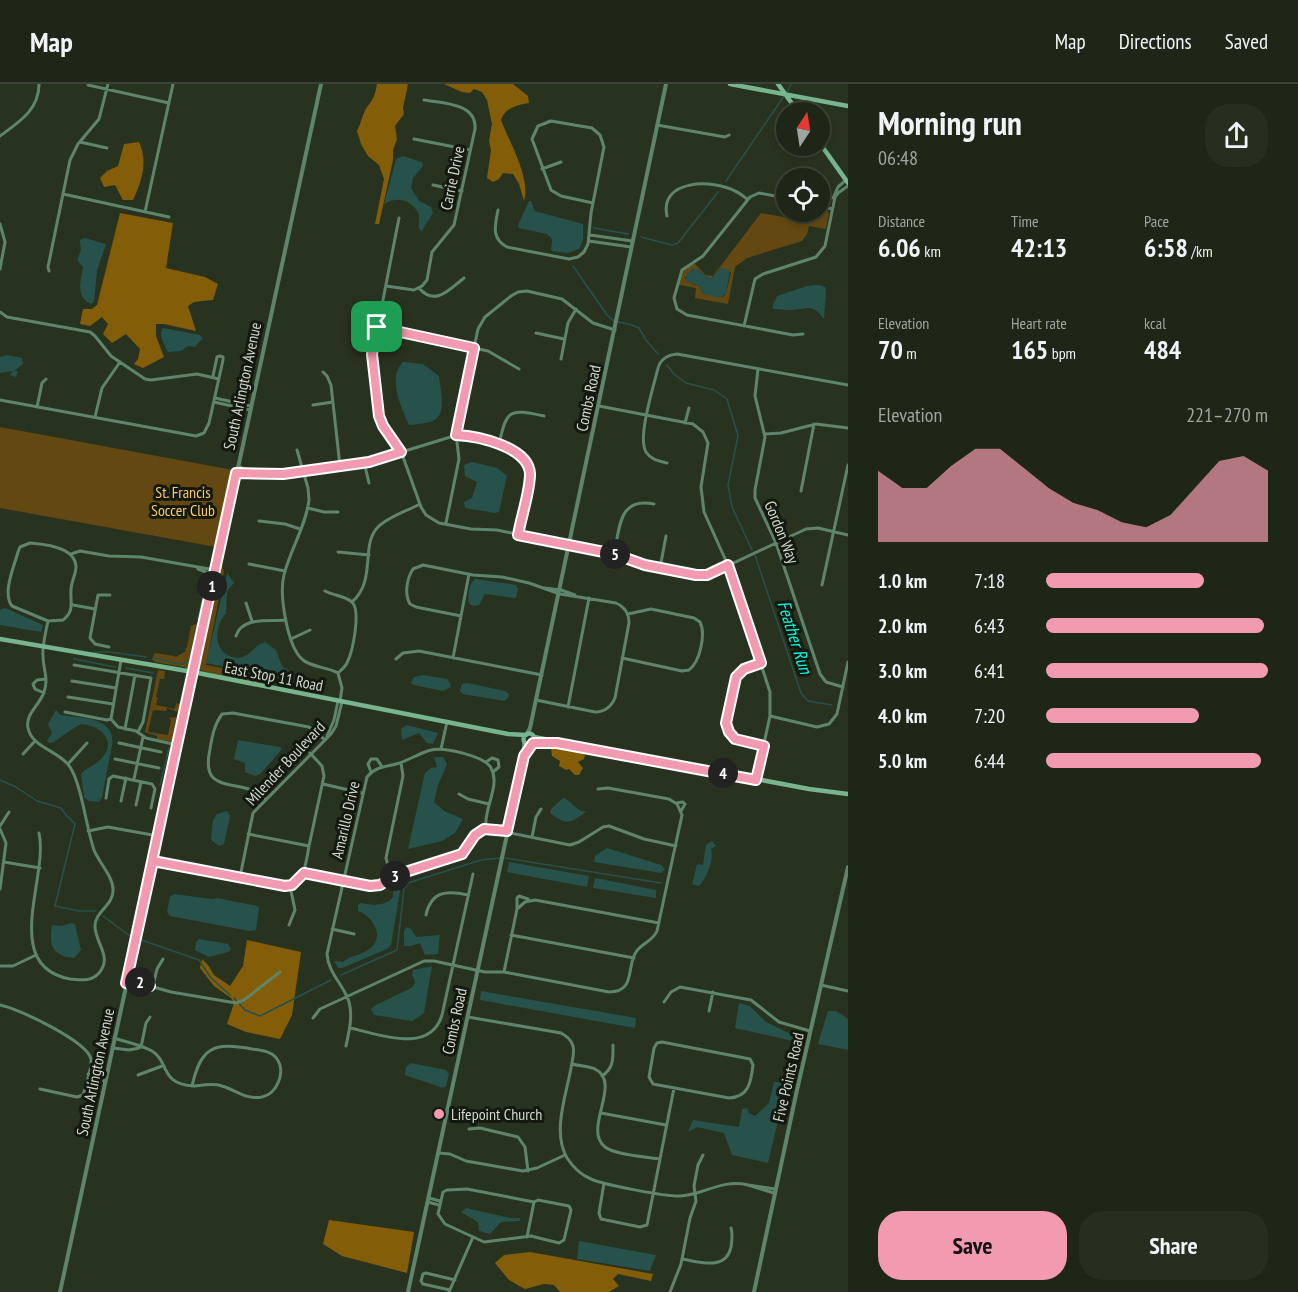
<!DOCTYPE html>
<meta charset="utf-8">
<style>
:root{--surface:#1e2617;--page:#262e20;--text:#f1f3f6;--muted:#a1a5a1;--line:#3c4336;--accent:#f29aaf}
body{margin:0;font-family:"PT Sans Narrow",sans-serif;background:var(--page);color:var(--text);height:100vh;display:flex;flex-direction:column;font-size:22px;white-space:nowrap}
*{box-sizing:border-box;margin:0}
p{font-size:20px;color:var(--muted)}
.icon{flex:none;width:33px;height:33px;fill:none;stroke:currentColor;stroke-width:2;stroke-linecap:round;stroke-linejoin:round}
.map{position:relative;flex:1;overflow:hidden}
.side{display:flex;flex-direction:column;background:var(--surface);width:450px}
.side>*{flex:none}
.needle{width:39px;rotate:12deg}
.tools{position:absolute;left:776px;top:18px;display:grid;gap:12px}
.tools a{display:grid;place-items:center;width:54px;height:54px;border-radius:50%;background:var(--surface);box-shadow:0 3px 9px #0003,0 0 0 2px var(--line);font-size:30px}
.pin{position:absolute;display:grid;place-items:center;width:51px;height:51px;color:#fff;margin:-26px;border-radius:12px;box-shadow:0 3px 9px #0006}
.km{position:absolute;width:30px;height:30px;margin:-15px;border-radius:50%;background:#222;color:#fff;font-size:16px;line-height:30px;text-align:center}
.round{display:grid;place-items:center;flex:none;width:63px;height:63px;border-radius:24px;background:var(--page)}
.overview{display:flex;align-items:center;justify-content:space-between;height:102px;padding:0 30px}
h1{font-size:33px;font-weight:800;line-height:45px}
.figures{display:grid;grid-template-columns:repeat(3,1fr);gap:9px;height:102px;padding:6px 30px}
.figures div{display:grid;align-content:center}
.figures b{font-size:26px;font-weight:800}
.figures small{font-size:16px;font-weight:400}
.figures p{font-size:16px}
.chart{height:168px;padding:12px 30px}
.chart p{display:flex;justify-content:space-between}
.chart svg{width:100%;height:108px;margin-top:6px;fill:var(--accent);opacity:.7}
.button{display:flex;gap:12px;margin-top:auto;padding:12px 30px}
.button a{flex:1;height:69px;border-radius:24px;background:var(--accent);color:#111;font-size:24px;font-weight:800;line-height:69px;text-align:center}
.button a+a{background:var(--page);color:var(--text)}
ul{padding:0 30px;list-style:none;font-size:20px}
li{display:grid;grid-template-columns:96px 72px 1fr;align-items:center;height:45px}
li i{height:15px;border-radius:8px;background:var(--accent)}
header{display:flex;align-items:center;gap:36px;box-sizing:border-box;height:84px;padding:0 30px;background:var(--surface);border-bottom:2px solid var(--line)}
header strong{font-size:28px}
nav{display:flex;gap:33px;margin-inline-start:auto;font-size:21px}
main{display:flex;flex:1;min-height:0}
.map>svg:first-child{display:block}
.green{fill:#634811;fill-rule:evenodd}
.forest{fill:#835d07}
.water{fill:#26524b}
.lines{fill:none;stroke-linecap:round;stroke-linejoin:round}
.stream{stroke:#26524b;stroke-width:1.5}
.minor{stroke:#5e856c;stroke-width:3}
.tertiary{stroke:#5e856c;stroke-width:4}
.secondary{stroke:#76b58e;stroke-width:4.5}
.route-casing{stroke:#fff;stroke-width:12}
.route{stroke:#f29aaf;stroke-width:8}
.poi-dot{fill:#f29aaf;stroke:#141910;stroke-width:2}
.labels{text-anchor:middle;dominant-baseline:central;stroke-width:6;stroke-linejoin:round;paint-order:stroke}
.street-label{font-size:16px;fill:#d1d8cb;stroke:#141910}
.park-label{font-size:16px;fill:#fdc96b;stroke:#141910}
.poi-label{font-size:16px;fill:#d1d8cb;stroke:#141910;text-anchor:start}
.water-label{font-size:18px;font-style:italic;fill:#00f9df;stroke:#141910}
</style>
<header>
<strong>Map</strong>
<nav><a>Map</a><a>Directions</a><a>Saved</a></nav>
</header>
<main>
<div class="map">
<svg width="848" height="1208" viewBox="0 0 848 1208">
<rect width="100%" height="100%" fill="#28331f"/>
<path class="green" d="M819,123L829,128L826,145L809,142L807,150L802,157L747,174L735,183L728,220L695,214L696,204L679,201L684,186L694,179L706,191L713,192L761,129L806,137L809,128H819ZM721,184L731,188L726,210L723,213L703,210L699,202L690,199L685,194L692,185H697L711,195Z
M0,343L233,386L216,463L0,424Z
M220,470H222L221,479L224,488L206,581L269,593L267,601L202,587L197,583Z
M195,540L199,542L190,582L188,584L155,578L152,575L155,569L174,572L176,573L186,567L185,565L187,563L191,542Z
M158,586L165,587L164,595H160L156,613L158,614L156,621L174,625L177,619L181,620L183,624L178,628L167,624L166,627L153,626L148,648L168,651L171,636L169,634L176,633L179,638L173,658L157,655V652L145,648Z"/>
<path class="forest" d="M377,0H408L403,24L404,30L395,42L397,55L393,66V76L379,140H375L384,95L379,81L368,72L361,60L357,47C361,40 363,28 367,23C374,14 375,11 377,0Z
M444,0H513L528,12L529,19C517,21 505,24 501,36C509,58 531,93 524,117L519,100L513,90L503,89L499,95L493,98L487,94L491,66L489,57L492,40L487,16L482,8L474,5L470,9L462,8Z
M139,58C148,77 142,97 133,116H123L115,101L104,103L100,94L107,87L118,82L124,60Z
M120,129L173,139L166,184L205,193L218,200L213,216L194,218L188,222L196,247L164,240H156V252L164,273L143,284L134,280L138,275L140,265L126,250L112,259L103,250L108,240L102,233L90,242L80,240L83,225H92L97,221Z
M554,661L566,663L585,671L584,675L578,678L583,684L579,691H575L569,685L566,686L559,682L560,677L552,672L551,665Z
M247,856L301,868L292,931L280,955L246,948L227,940L234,919L231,914L214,902L200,884L202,875L208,881L214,891L230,902L243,882Z
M329,1136L414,1148L407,1189L342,1172L323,1160Z
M530,1168L653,1190L651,1197L618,1190L613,1195L619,1202L609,1208H560L554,1201L544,1200L525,1205L509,1196L495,1179L504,1171Z"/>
<path class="water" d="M403,72L422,78L423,82L413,94L411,104L419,117L431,123L433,129L421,148L419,143V130C411,115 398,112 384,120L396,75Z
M529,117H531L535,127L538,128L583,140V156L579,165L568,169L551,167L552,155L547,150L519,144L518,141Z
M85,154L106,160L97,187L94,218L91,220C75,213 81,197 83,183L77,176L81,166L80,156Z
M695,184L711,195L721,184L730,186L726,210L719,214L703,210L699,202L686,197L687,189Z
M819,201L825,203L826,206L824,235C811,217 806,227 789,226C784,226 779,225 774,225L772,223L777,212L807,202Z
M163,244L200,251L203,254L195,263L188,262L181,267L168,268C164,261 158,250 163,244Z
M7,271L22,274L23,280L14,287H18L16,293L10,291L13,287L0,289V273Z
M403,278L423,280L439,292C440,305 448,331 432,337C425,340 416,340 409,341C401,323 387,294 403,278Z
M472,378L497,384L507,392L499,428L494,429L465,424L464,418L472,414L477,398L465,392L464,381Z
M227,489L234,499L227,507L226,529C213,544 213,572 237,574C250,574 254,561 265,558L276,566L282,582L291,588L293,597L206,579Z
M475,495L516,501L518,505L516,514L485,510L479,521L474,522L469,520C467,513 469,499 475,495Z
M5,524L43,541L41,548L0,541V526Z
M423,591L447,595L450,599L451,603L443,607L414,601L411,599L414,593Z
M467,599L505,607L509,610L508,614L504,617L463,610L460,607L462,600Z
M56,626L61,631C81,634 116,633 112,661L102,713L99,718L89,717L84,713L81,690C86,684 94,682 100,676C119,658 101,641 81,640C77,642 57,655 54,658L49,659L47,657L52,649L48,640Z
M407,641L438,649L433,660L427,659L419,649L402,656L401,645Z
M238,656L280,663L282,665L260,690L255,692L245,688V679L234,675Z
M434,673H443L447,680L438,701L434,718L444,727L463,735L455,749L442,757L408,765L425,689L431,684L437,683Z
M563,714C572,716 575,727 586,728C569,740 567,741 550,729L551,725Z
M227,727L230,732L224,760L219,762L211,756L213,736L217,730Z
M712,757L716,762L711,765C714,775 707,794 699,802L692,800L697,780L703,781L706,761Z
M607,764L661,781L665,785L661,789L594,778L595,772Z
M509,778L589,792L587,803L507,788Z
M595,794L656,806V814L593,804Z
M393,803L399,804L400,807L391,861L387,865L342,884H338L334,877L343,878C352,870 359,873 369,865C386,853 373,832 358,827V821L360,819C372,821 385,823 393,813Z
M174,810L212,815L217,814L257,822L259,824L256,846L250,847L170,832L167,828L170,813Z
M71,839L75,840L81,866L74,874C51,872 49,860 52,841L62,842Z
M407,843L411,845L416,853L440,851L438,870L425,871L420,859L411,862H404V847Z
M199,855L228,860L231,865L228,868L209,873L195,866L196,858Z
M432,882L424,929L412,937L374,931L371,925L374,922L413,903L415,898L412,891L413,886Z
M481,907L636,934L635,944L480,916Z
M739,919L750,922L766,938L793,951V957L735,944Z
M828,927H836L848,935V966L818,960Z
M411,979L446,986L449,990L446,1002L443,1004L405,991L406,983Z
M774,998L787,999L768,1079L732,1071L724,1049L697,1043L688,1048L693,1036L739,1043L742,1025L747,1024L749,1029L755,1032L769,1019Z
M466,1124L510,1134H520V1137L501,1138L490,1150L479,1147L478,1138L461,1128Z
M579,1157L656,1171L650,1187L577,1175Z"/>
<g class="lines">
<path class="stream" d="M787,8L791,0
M726,97L784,12
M594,144L628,150
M641,153L672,161L678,159L718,108
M573,182L607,231L614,237L632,241L639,244L646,256L658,270
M667,281L674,290L686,299L714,306L727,315L738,352L728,401L732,423L752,466
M755,471L801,609L808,617L832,621
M198,535L202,516
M94,568H110L146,573
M154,574L179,580L189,578L197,540
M74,575L115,583
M126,584L153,589
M0,696L16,703L37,717L61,724L66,731L75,740L55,822L79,827H96
M160,701L169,664
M505,774L661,799
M103,832L130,852L199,876L211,894L230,911
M341,891L397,866L404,805L408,799L481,776L500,774
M234,914L245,926L260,932L331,896"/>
<path class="minor" d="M88,1L169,19
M657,41L725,53L729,51
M0,52C19,38 39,26 39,0
M414,55L470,66
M80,58L107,64
M542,85L561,78
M433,101L462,107
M63,110L169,133
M833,114L838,103L846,96
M819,122L832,125
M498,126C495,142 491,154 507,163L569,175L578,173L584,168L588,160L591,129L604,63L600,51L592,44L551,37L538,42L532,55L551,106L561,112L593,119
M145,128L173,0
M667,132C659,95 713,95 735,107C740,109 743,112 747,115
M399,134L372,272L380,334L402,370L421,423L426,431L439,439L471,445L497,446L614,470L649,482L698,491L710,490L806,445L818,444L848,451
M0,140L5,158L0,185
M590,151L632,157
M589,157L631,163
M49,187L48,183L70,76L78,60L99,35L108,0
M386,202L414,206L422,202L427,196L432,168L454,141L475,45C477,19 443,19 424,16
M419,204C435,223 450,205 464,194
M677,225L674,214L682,186L703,172L750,113L759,109L786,114
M677,225L687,231L793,251L803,250
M0,228L7,233L90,248L95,252L111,272L145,295L151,296L197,290L219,295
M744,242L755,195L763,190L816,173L825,162L835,113L838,109L848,102
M377,243L488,267L519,285
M536,249L564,255
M561,275L568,239L576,225
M758,285L755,312L765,353L755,406V414L776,459L820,590L826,598L843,603
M323,288L327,292L331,301L340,382
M213,292L217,273L220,272
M215,314L251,322
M0,316L196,352L204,349L209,339L223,276V273L220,272
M214,318L250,326
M313,321L333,318
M599,322L693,340L703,348L708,359L701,403L704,428L731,488L770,608V632L756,696
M37,323L42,299L46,295
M95,333L102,304L120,278
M685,339L689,324
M765,350L781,349L816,340L848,344
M499,360C507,324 510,325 544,332
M297,366L308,404L309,416C306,442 290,466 284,491C279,510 287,563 303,576C311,583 327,583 338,589L342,604L340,617
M364,378L369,399
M667,379C659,377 651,376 646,368C637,354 654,301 658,284C661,274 668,271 677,270L848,301
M238,382L254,389
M236,389L283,390L369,378L457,351L499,360L509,364L526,379L529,394L518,451
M801,407L814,340
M308,424L324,428H338
M259,437L285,440L300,445
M446,439L459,375L456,350L478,245L485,233L511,212L518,208L527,207L562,215L593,239L615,246
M30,459C44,460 76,463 76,483C76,490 71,498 71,506C70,518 75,527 63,536L48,537L12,522C2,509 14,483 18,468L20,463Z
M338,468L369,471
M71,470L80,467L109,472L141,473L215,486
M614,470C620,444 618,413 654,420
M249,480L285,487
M660,484L666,452
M198,485L214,491
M822,501L848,381
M544,504L561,506L575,511
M325,507C334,512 344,511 352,518C361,527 353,567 347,579C345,583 341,586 338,589
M352,518C377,496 360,461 378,443C388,433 407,427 420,420
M246,519L252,537
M73,521L95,525
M461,532L416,523L410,520C404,510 407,494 413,485L423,481L473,491L502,493L529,499L560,510L616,519C625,523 629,529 629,539L615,614C611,623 605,628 595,628L536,616
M236,552C242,532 270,538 286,536
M291,555L310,546
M109,563L95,560L90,554L98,511H110
M453,574L469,490
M622,574L682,587L689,586C700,578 706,550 700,538L694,534L651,525L628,530
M396,575L403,569L419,567L542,591
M761,579C754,582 745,583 740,588C731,597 723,642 732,652C739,660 753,660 763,662
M74,581L151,594L143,638L138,648
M72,597L116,604
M44,609L35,605L33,600L37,596L46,595
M68,613L113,620
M568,623L589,514
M65,628L107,636L111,635
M770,632L817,643L829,640L837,630L848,578
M111,635L118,643L136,647L146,654L177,661
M111,635L121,576
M125,645L135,591
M327,652L334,636L338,617
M119,659L161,668
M441,665L447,638
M23,670L35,657
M115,675L159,684
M486,678L492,674L498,676L499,683L493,688
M68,680L87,659
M371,688L368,680L371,675H377L382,683
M134,695L143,653
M323,700L362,709
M459,710L468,715L489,720
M106,714L109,695L113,692L152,700L155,705L151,724
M266,715C242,691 199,715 210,665C212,653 214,641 222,630L233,629L309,643L324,655
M121,717L126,694
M676,719L683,718L685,720L681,727
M136,721L141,698
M0,742L9,728
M0,745L6,759L0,805
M88,747L108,743L158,752
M39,749C49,793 0,882 70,895C81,896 91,898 99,889C113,873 95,859 95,842C95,828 113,821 113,807C114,793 99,779 94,766C86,743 82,702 70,683C60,667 32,664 28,644C25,630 40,621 44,608C49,595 43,585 43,572C42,561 46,548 48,537
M532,753L536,733L541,725
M309,762L324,692L322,682L310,669
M153,777L285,802C305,800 306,778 309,762L248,750
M4,778L40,784
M304,789L371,802L380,801L396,791L461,770L478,749L486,744L570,761L579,758L603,743L609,742L644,755L676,762
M240,793L253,729L331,650L336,642L342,618
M391,794L386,774L403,692L401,679
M517,825L525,818L535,816L659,839
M426,831C431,807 447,806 468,811
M289,841L295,826L290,802
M332,845L354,850
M511,851L634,874
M0,882H13L36,871
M504,888L517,825V814L519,812L528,815
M126,899L150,902L148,899L127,895
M821,901L848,907
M150,902L171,908L236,919L244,916L280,888
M153,902L157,885L163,875
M664,918L671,908L680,903L751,916L779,938L810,947
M0,921C17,924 87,957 91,975C92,982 86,1003 83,1011L77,1013L40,1005
M709,927L713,908
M468,933L561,949C566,952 571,955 573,962C575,969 572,977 571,984C566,1012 552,1048 567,1074C573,1083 581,1091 591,1095C605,1101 667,1113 681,1112C706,1110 721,1095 748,1101
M313,934L320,925L424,877H434L485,888H504L609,908C636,908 626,883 636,868C642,859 653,857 657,847L682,731L677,720L669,715L608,704L598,705
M350,944C379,950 430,971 442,931L473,790
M114,954C126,958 141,961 152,967C170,978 159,1000 194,1002C204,1001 213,999 222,1002C236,1006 246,1016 262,1013C277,1010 286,988 277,975C272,967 260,966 252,965C213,958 201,963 192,1002
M662,958L750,975L753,981C751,998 749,1013 729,1014L653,1000L649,993L654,964L657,959Z
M346,962C349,948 353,932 349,918C344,901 328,889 327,870L367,693C375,683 384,683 396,680C408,677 419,669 431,666C444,663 485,672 491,684C501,702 483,725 486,744
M141,963L146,939L150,933
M113,964L129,966L139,964
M572,980C579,982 588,982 595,985C623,999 582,1045 605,1063C615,1071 647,1073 660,1075
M88,990L105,994
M138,991L162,982
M602,992C614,984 613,974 613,961
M88,993L105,997
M601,1029L666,1041
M469,1045L480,1044L518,1053L525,1063L528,1087
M439,1069L450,1070L466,1077L523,1087L537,1084L565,1071
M604,1099L599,1129L601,1135L640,1143L647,1141L674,1004
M467,1105L534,1118L538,1116L569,1122L571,1126L564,1156L559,1159L531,1152L484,1158L445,1140L438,1130L443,1108L447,1106Z
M774,1109L748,1101L775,1105
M429,1114L440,1117
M428,1118L439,1121
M527,1153L534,1118
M682,1175C700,1178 726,1187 731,1163C732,1156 733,1150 731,1144
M450,1206L423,1200L421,1197L423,1190L426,1189L455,1196
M449,1208L473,1153
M670,1208L681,1180L690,1134L696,1117L694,1102L698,1081L703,1071"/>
<path class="tertiary" d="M527,650L530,644L666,0
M524,671V658
M60,1208L321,0
M408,1208L524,672L531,661
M754,1208L797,1006L848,783"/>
<path class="secondary" d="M730,0L848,22
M778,0L798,28
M819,58L848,99
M0,555L193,588L508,650L526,651
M523.5 655a5.5 5.5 0 1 1 11 0a5.5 5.5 0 1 1-11 0Z
M534,653L809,705L848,710"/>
</g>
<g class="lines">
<g class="route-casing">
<path id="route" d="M377,243L372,270L379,332L383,342L401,368L369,378L283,390L236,389C200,558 162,726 127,895L148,899L150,902L147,903L126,899L153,777L285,802L292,801L304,789L370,802L380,801L396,791L462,770L475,751L484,745L507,747L524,672L533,659H557L756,696L764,662L735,655L729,648L726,639L736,593L744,585L761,579L728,481L707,491H696L645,481L614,470L518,451C521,433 530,408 530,390C529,363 478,352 456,351L474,264L377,243"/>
</g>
<use href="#route" class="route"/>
</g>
<circle class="poi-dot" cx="439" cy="1030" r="6"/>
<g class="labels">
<g class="street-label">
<text transform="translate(452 94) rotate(-78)">Carrie Drive</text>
<text transform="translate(242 302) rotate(-78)">South Arlington Avenue</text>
<text transform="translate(588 314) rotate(-78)">Combs Road</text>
<text transform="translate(782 448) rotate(68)">Gordon Way</text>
<text transform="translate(274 592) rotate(11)">East Stop 11 Road</text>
<text transform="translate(285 679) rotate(-47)">Milender Boulevard</text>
<text transform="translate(345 736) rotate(-77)">Amarillo Drive</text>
<text transform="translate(454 937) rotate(-78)">Combs Road</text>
<text transform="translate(95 988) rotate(-78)">South Arlington Avenue</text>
<text transform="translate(788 993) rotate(-77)">Five Points Road</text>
</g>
<g class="park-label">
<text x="183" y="408">St. Francis<tspan x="183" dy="18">Soccer Club</tspan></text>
</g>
<g class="poi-label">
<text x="451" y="1030">Lifepoint Church</text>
</g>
<g class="water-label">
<text transform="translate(795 553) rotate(72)">Feather Run</text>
</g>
</g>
</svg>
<div class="tools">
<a><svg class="needle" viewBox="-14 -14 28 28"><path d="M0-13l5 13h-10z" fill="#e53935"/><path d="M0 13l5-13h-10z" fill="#a1a5a1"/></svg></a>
<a><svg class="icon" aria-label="locate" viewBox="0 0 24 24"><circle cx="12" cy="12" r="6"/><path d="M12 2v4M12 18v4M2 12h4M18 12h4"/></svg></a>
</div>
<div class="pin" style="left:377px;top:243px;background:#1e9e55"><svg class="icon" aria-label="arrive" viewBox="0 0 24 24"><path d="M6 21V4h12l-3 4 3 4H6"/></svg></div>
<b class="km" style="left:212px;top:502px">1</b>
<b class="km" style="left:140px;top:898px">2</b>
<b class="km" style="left:395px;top:792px">3</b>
<b class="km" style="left:723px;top:689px">4</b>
<b class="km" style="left:615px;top:470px">5</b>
</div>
<section class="side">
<div class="overview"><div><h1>Morning run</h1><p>06:48</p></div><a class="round"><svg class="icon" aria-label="share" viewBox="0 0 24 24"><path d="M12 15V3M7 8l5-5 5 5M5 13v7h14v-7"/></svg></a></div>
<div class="figures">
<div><p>Distance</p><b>6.06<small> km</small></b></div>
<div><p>Time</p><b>42:13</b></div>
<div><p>Pace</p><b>6:58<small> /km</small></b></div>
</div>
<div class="figures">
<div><p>Elevation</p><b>70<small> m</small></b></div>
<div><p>Heart rate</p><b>165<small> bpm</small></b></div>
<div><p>kcal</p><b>484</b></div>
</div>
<div class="chart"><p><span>Elevation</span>221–270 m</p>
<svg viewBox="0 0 160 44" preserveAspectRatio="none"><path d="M0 44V15L10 22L20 22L30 13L40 6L50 6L60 14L70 22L80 28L90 31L100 36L110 38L120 33L130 22L140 11L150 9L160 15V44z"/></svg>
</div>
<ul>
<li><b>1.0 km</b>7:18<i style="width:71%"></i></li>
<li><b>2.0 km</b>6:43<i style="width:98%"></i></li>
<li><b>3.0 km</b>6:41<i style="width:100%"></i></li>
<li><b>4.0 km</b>7:20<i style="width:69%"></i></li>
<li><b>5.0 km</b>6:44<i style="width:97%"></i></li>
</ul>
<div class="button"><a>Save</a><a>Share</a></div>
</section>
</main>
